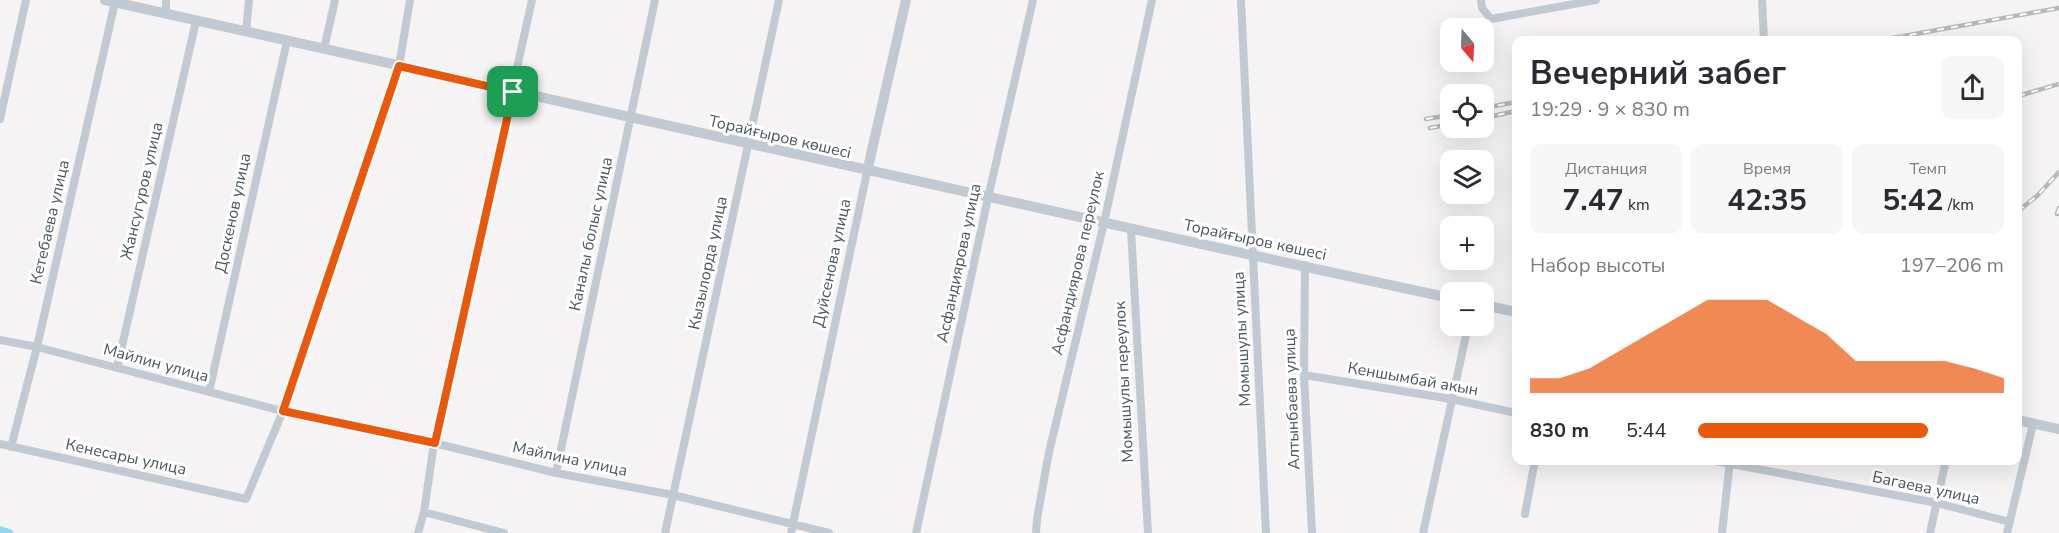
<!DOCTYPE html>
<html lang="ru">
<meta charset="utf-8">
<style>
:root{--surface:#fff;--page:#f7f7f7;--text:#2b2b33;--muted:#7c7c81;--accent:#ea580c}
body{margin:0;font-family:"Nunito Sans",sans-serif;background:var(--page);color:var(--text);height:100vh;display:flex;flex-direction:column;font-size:22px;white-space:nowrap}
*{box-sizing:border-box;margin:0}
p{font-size:20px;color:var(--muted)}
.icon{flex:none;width:33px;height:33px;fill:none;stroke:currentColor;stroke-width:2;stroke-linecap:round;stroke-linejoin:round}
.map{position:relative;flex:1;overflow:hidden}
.panel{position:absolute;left:1512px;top:36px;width:510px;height:429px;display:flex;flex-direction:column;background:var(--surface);border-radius:12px;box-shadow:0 6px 24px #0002}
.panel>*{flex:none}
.needle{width:39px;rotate:161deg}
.tools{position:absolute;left:1440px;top:18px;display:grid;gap:12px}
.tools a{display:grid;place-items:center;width:54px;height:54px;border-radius:12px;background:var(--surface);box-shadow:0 6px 24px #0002;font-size:30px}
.pin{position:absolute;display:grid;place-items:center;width:51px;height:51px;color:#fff;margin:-26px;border-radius:12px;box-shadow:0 3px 9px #0006}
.round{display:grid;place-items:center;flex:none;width:63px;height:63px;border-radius:12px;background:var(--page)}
.headline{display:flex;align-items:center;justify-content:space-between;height:102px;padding:0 18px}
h1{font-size:33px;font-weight:700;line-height:45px}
.metrics{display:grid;grid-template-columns:repeat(3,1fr);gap:9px;height:102px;padding:6px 18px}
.metrics div{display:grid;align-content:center;border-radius:12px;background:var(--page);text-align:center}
.metrics b{font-size:30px;font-weight:700}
.metrics small{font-size:16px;font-weight:400}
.metrics p{font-size:16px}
.chart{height:168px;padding:12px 18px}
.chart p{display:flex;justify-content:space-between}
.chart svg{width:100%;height:108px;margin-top:6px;fill:var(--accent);opacity:.7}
ul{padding:0 18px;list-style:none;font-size:20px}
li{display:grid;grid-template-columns:96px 72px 1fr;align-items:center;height:45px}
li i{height:15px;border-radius:8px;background:var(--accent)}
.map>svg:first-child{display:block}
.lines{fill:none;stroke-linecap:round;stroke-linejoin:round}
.canal{stroke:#90daee;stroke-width:8}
.minor{stroke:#c1cad2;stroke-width:8}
.tertiary{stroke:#c1cad2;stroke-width:10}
.rail-casing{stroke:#b5b8bd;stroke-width:4.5}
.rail{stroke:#fff;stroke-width:2;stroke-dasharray:7;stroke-linecap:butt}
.route-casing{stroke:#fff;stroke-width:12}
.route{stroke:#ea580c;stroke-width:8}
.labels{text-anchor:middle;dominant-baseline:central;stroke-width:6;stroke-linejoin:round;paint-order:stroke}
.street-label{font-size:16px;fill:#4a5661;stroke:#fff}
</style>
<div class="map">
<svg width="2059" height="533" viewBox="0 0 2059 533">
<rect width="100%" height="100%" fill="#f5f3f3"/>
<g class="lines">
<path class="canal" d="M0,530L9,533"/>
<path class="minor" d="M1241,0L1266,533
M1481,0L1482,8L1491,19L1596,0
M1762,0L1764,40
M166,14V0
M246,32L249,0
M324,49L335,0
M0,119L26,0
M1131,229L1148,533
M1305,265L1304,375L1312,533
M0,340L37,347L305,417L434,443L556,473L673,495L829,533
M117,368L196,21
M1304,375L1451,399L1516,413
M209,392L287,41
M0,444L246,499L283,411L399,66L410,0
M11,447L37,347L115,2
M1710,460L1937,503L2010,522
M556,473L655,0
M424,512L504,533
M1525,514L1535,460
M418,533L424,512L434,443L532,0
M665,533L779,0
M791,533L867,172
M916,533L988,198L1033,0
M1036,533L1037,519L1049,452L1104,223L1152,0
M1423,533L1468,326
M1722,533L1730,461
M1930,533L1946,460
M2007,533L2033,424"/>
<path class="tertiary" d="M105,0C552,103 1001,201 1450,298
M867,172L906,0
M1484,305L1516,312
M2018,420L2059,429"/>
<g class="rail-casing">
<path id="rail" d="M1882,40L2059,8
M2018,96L2059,84
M1484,108L1516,102
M1484,118L1516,111
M1426,119L1450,115
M1430,128L1450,124
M2018,211L2037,196L2059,172
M2057,214L2059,208"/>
</g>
<use href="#rail" class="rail"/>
</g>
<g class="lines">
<g class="route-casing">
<path id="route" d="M399,66L513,92L435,443L283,411Z"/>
</g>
<use href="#route" class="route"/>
</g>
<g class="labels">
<g class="street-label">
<text transform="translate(780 137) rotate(13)">Торайғыров көшесі</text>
<text transform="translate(142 191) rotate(-77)">Жансугуров улица</text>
<text transform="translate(233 213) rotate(-78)">Доскенов улица</text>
<text transform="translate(50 222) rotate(-77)">Кетебаева улица</text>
<text transform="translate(591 234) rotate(-78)">Каналы болыс улица</text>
<text transform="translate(1255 240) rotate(12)">Торайғыров көшесі</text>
<text transform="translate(708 263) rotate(-78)">Кызылорда улица</text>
<text transform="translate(832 263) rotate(-78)">Дуйсенова улица</text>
<text transform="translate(959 263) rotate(-78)">Асфандиярова улица</text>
<text transform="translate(1078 263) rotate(-77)">Асфандиярова переулок</text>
<text transform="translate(1242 339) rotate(-93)">Момышулы улица</text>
<text transform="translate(156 363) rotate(15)">Майлин улица</text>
<text transform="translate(1413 379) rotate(10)">Кеншымбай акын</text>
<text transform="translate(1124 382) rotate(-93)">Момышулы переулок</text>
<text transform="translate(1292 399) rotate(-92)">Алтынбаева улица</text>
<text transform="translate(126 457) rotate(12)">Кенесары улица</text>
<text transform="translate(570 459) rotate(12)">Майлина улица</text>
<text transform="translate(1926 488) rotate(12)">Багаева улица</text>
</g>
</g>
</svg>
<div class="tools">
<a><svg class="needle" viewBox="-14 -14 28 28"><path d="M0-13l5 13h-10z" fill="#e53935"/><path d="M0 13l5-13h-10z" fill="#7c7c81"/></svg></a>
<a><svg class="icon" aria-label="locate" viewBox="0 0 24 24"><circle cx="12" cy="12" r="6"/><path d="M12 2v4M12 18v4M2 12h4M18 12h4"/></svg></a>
<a><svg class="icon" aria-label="layers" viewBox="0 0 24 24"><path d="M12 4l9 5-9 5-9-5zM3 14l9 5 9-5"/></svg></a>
<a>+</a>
<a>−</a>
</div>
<div class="pin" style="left:513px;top:92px;background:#1e9e55"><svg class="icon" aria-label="arrive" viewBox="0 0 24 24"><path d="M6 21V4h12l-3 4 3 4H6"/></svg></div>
<section class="panel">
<div class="headline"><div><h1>Вечерний забег</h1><p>19:29 · 9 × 830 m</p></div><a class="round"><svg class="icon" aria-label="share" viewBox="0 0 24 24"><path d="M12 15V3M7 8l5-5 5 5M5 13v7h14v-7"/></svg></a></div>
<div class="metrics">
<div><p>Дистанция</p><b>7.47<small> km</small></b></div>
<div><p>Время</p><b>42:35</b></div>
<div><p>Темп</p><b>5:42<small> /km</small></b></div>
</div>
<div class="chart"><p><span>Набор высоты</span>197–206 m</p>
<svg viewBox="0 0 160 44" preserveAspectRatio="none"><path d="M0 44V38L10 38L20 34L30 27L40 20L50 13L60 6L70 6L80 6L90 13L100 20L110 31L120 31L130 31L140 31L150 34L160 38V44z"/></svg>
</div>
<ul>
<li><b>830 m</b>5:44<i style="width:75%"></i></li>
</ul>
</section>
</div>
